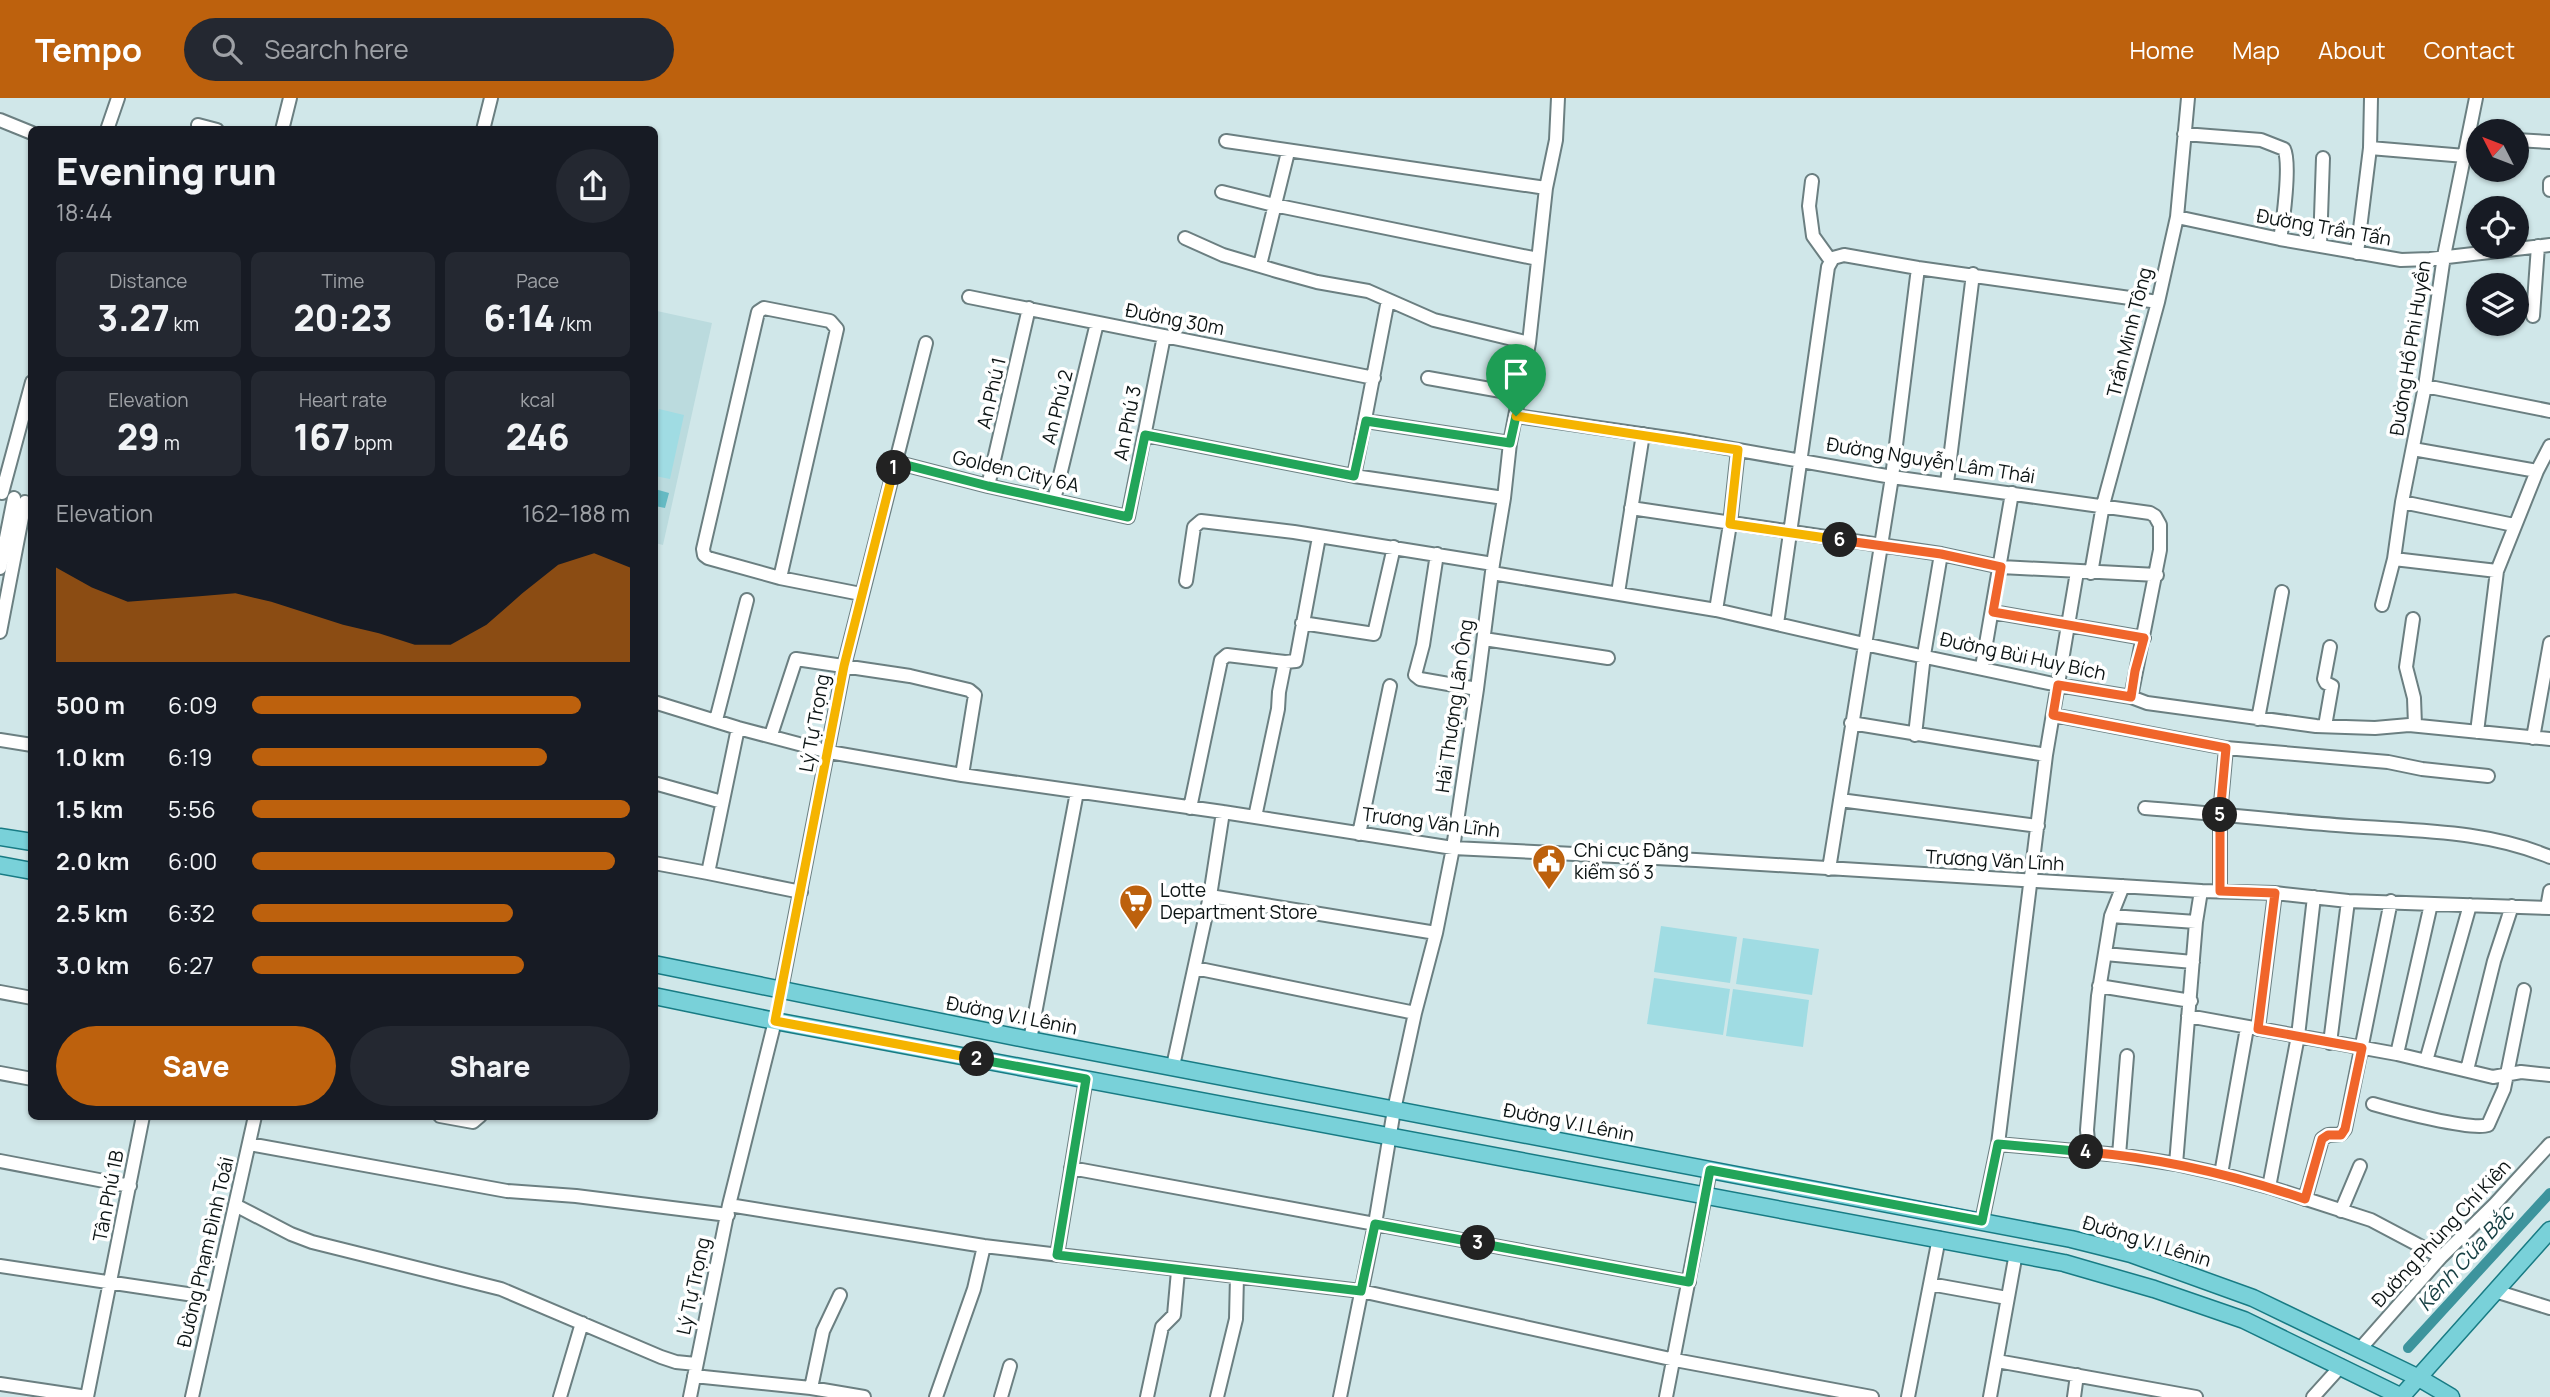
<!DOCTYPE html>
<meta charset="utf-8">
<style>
:root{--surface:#171b24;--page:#242831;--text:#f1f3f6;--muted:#9ea1a6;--accent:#bd610d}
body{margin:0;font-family:Manrope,sans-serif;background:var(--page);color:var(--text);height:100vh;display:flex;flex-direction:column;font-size:26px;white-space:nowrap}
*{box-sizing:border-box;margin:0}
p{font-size:23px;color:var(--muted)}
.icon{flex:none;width:38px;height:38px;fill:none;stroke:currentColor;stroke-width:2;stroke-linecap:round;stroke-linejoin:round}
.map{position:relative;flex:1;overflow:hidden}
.side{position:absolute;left:28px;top:28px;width:630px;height:994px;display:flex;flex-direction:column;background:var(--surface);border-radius:10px;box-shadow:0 2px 5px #0004}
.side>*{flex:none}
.needle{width:46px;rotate:312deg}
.fabs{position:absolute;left:2466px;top:21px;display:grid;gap:14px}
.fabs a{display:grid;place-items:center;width:63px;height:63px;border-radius:50%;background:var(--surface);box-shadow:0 2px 5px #0004;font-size:35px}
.pin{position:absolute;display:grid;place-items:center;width:60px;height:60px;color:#fff;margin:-72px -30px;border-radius:50% 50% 50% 0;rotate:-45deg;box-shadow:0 0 7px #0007}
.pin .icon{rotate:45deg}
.km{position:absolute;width:35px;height:35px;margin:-18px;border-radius:50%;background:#222;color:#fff;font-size:19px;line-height:35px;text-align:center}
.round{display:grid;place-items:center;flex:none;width:74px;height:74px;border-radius:37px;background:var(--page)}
.head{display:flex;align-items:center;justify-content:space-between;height:119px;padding:0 28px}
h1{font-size:38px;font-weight:800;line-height:52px}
.stats{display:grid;grid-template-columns:repeat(3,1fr);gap:10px;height:119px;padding:7px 28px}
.stats div{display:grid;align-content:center;border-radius:10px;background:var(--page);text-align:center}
.stats b{font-size:35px;font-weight:800}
.stats small{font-size:19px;font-weight:400}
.stats p{font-size:19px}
.chart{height:196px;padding:14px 28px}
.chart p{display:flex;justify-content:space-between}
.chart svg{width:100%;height:126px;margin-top:7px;fill:var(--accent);opacity:.7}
.action{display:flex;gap:14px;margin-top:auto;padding:14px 28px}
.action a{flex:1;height:80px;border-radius:42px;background:var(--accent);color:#fff;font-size:28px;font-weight:800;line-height:80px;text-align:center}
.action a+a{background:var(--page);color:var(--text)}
ul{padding:0 28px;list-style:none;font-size:23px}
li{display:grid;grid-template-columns:112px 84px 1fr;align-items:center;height:52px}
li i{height:18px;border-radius:9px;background:var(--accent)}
header{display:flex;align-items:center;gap:42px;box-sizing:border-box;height:98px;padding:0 35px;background:var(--accent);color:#fff}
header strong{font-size:33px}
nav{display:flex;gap:38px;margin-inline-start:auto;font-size:24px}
.search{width:490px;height:63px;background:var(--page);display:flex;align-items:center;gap:18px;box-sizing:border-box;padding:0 24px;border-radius:38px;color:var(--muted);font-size:26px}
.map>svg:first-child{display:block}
.built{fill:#bbdbde}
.green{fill:#a0dce3}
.forest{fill:#65bac3}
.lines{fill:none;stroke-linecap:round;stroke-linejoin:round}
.canal{stroke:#3d949d;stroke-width:10}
.minor-casing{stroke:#6b7f81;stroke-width:16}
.major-casing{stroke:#187b84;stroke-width:19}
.minor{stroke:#fff;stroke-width:12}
.major{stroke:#79d1d9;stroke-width:16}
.split-1-casing{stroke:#fff;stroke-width:14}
.split-2-casing{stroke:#fff;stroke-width:14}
.split-3-casing{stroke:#fff;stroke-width:14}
.split-4-casing{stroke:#fff;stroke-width:14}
.split-5-casing{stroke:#fff;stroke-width:14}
.split-6-casing{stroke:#fff;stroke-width:14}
.split-7-casing{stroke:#fff;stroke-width:14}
.split-1{stroke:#22a559;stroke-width:9}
.split-2{stroke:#f5b400;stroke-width:9}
.split-3{stroke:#22a559;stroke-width:9}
.split-4{stroke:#22a559;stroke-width:9}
.split-5{stroke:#f0652b;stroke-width:9}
.split-6{stroke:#f0652b;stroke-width:9}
.split-7{stroke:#f5b400;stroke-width:9}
.labels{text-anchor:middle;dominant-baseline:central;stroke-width:7;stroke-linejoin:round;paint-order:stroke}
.street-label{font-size:19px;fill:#0c1414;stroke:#fff}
.poi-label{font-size:19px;fill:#0c1414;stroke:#fff;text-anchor:start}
.water-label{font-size:21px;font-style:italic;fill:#153e42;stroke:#fff}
</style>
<header>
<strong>Tempo</strong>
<div class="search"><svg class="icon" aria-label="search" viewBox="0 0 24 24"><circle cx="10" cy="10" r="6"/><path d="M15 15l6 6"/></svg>Search here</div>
<nav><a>Home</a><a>Map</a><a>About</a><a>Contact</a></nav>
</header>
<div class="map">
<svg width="2550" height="1299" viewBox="0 0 2550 1299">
<rect width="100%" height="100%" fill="#d0e7e9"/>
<path class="built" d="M655,209L658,210L657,213L712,225L663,447L655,445Z"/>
<path class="green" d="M659,311L684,317L670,381L655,378V330Z
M1661,828L1737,839L1730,885L1654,874Z
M1743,840L1819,851L1812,897L1736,886Z
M1654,880L1730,891L1723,937L1647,926Z
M1733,891L1809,902L1803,949L1726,938Z"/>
<path class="forest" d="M655,391L669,395L665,410L655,408Z"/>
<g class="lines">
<path class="canal" d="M2408,1250L2550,1095"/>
<g class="minor-casing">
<path id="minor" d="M0,22L32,35
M198,27L217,32
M107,32L118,0
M282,32L290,0
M483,32L491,0
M2184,36L2261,42L2284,51C2291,65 2283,124 2280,141
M2516,42L2550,44
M1226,43L1546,90
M2370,50L2465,58
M1812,83L1809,108L1813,138L1831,163
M2550,92V85
M1222,94L1274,107L1538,161
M2177,119L2280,141L2401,162L2430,161L2550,147
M1185,140L1223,157L1277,173L1317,184L1368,193L1434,222L1529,245
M2320,148L2323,60
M2357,155L2370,50L2371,0
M1260,167L1288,54
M969,199L1374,280
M2533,218L2538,148
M1428,280L1518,296
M2425,288L2550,313
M1516,318L1682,342L1892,379L2150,415L2155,418L2160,427V452L2131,599
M1366,323L1510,345
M1145,337L1354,378L1504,400
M2413,351L2537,373
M895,364L988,388L1128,419L1164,238
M1354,378L1388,202
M1947,385L1973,176
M988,388L1029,210
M2,395L32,284
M1054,402L1097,225
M2402,404L2514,427
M1631,410L1941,456L2001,469L2157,477
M1437,456L1423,547L1415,577L1420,581L1477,591
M2394,461L2497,473
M0,470L14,400
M1492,475L1716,512L1864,546L2058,587L2131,599L2147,605L2316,628L2375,630L2409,627L2550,641
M2091,475L2103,407L2158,204L2177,119L2188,0
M780,480L837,231L830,223L764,210L758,214L703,451L704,457L708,460L780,480L861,496
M1186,483L1194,429L1201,423L1294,434L1493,466
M1618,495L1643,336
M2382,507L2394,461L2402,404L2425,288L2444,158L2476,0
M1716,512L1730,426L1738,352
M1993,514L2144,540
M2413,521L2406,569L2414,600L2415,627
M1302,525L1374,536L1394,449
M1777,526L1828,169L1833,160L1844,157L1918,170L2158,204
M0,534L25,404
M1484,541L1608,560
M1982,569L2012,395
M654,604L738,630L829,654L962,677L1223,714L1453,750L1696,762L2201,793L2275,795L2348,803L2550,810
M2053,617L2226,650L2388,664L2422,671L2488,678
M2258,621L2282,494
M716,622L747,502
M1851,625L2046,657
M2325,628L2332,588L2326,585L2324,581L2330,549
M2477,634L2497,473L2537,373L2550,348
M771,637L796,561L910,578L969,592L975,597L962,677
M1915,637L1924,557L1941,456
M2533,640L2550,545
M0,642L32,647
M654,685L722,704
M1840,702L2038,728
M1190,710L1221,562L1227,557L1285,564L1296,563L1319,439
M2145,710C2213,715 2281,723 2349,728C2417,733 2486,732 2550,759
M1255,719L1278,611L1279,594L1285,564
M1359,736L1390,588
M654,765L708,775L738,630
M1829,771L1892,379L1918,170
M708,775L801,794
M2220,793V716L2226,650
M1210,798L1436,835
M2547,810L2550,793
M2111,818L2196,824
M2105,856L2193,864
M1195,870L1415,915
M2099,888L2191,903
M781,892L844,568L926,245
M0,894L32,900
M2188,918L2397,956L2493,979L2521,974L2550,977
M2258,931L2275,795
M1030,942L1077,694
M2330,945L2348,803
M2397,956L2431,806
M2426,963L2470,807
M1173,968L1210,798L1223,714
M2467,972L2494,863L2512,808
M0,975L32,981
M2373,1006C2394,1012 2471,1033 2488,1027L2504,991L2524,892
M440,1018L473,1024L480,1018
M249,1046L507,1093L576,1098L728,1117
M1998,1046L2119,1057L2176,1066L2221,1076L2269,1089L2371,1122L2441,1159
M2089,1054L2087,1032L2098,898L2111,818L2123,788
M2119,1057L2127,958
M0,1063L130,1088
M2176,1066L2196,824L2201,793
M1071,1070L1689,1184
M2221,1076L2247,930
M2269,1089L2298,938L2314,799
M2305,1101L2322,1041L2328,1037L2341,1036L2345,1031L2391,803
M235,1107L291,1136L312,1144L501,1191L661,1259L676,1264L696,1266
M729,1107L984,1148L1361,1193L1675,1262L1872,1299
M2341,1113L2360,1068
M1982,1123L1998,1046L2046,657L2077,474
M1057,1157L1086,981
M0,1168L214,1200
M1930,1186L2007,1200
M2495,1193L2550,1210
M2360,1251L2441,1159L2495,1106L2550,1046
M1997,1263L2196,1299
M694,1278L811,1290L864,1299
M0,1286L87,1299
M811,1290L823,1233L840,1197
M87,1299L143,1018
M192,1299L255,1018
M560,1299L582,1225
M690,1299L729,1107L775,923
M936,1299L974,1191L984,1148
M1001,1299L1010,1268
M1147,1299L1162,1229L1174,1217L1178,1173
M1217,1299L1236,1221L1237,1178
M1340,1299L1375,1126L1394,1012L1415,915L1436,835L1453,750L1477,591L1493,466L1504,400L1510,345L1529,245L1546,90L1556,42L1558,0
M1666,1299L1710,1072
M1908,1299L1939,1140
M1990,1299L2016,1155
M2074,1299L2077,1277
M2313,1299L2341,1268"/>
</g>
<g class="major-casing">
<path id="major" d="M0,739L32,744
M0,767L32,773
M654,866L1030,942L2071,1141L2131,1156L2253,1200L2419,1280L2451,1299
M654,898L775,923L2064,1165L2154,1191L2244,1222L2402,1299
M2401,1299L2550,1132"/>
</g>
<use href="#minor" class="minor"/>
<use href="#major" class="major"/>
</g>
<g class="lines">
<g class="split-1-casing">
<path id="split-1" d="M894,370L895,364L988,388L1128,419L1145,337L1354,378L1366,323L1510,345L1516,318"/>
</g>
<g class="split-2-casing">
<path id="split-2" d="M894,370L844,568L775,923L977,961"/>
</g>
<g class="split-3-casing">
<path id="split-3" d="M977,961L1086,981L1057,1157L1361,1193L1375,1126L1478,1145"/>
</g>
<g class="split-4-casing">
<path id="split-4" d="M1478,1145L1689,1184L1710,1072L1982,1123L1998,1046L2086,1054"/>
</g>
<g class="split-5-casing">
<path id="split-5" d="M2086,1054C2161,1060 2234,1077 2305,1101L2322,1041L2328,1037H2341L2345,1031L2362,950L2258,931L2275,795L2220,793V717"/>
</g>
<g class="split-6-casing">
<path id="split-6" d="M1840,442L1941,456L2001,469L1993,514L2144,540L2135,573L2131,599L2058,587L2053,617L2226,650L2220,717"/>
</g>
<g class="split-7-casing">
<path id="split-7" d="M1516,318L1738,352L1730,426L1840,442"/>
</g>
<use href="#split-1" class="split-1"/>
<use href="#split-2" class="split-2"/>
<use href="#split-3" class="split-3"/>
<use href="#split-4" class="split-4"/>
<use href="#split-5" class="split-5"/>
<use href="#split-6" class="split-6"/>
<use href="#split-7" class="split-7"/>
</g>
<defs>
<g id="civic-pin" transform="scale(1.75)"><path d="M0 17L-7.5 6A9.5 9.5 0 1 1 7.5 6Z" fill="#bd610d" stroke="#fff"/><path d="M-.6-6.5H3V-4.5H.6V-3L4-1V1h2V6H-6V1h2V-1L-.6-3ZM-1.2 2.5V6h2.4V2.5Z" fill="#fff"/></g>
<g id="supermarket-pin" transform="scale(1.75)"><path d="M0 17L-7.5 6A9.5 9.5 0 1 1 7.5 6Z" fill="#bd610d" stroke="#fff"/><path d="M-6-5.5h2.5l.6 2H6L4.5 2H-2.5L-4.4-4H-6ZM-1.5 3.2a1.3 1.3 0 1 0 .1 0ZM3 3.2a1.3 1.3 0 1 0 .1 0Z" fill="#fff"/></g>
</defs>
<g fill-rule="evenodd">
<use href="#civic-pin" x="1549" y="763"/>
<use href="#supermarket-pin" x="1136" y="803"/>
</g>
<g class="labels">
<g class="street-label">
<text transform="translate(2324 129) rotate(10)">Đường Trần Tấn</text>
<text transform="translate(1175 221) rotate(11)">Đường 30m</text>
<text transform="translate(2129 234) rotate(-76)">Trần Minh Tông</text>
<text transform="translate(2410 250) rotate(-81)">Đường Hồ Phi Huyền</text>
<text transform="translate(991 295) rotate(-77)">An Phú 1</text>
<text transform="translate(1057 309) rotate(-76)">An Phú 2</text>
<text transform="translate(1127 325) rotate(-79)">An Phú 3</text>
<text transform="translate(1931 362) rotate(9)">Đường Nguyễn Lâm Thái</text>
<text transform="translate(1016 373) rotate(13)">Golden City 6A</text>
<text transform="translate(2023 558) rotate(12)">Đường Bùi Huy Bích</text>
<text transform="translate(1454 608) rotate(-82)">Hải Thượng Lãn Ông</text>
<text transform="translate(814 625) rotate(-80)">Lý Tự Trọng</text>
<text transform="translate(1431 724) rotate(7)">Trương Văn Lĩnh</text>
<text transform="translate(1995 762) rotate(3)">Trương Văn Lĩnh</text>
<text transform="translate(1012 917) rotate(11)">Đường V.I Lênin</text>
<text transform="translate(1569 1024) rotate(11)">Đường V.I Lênin</text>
<text transform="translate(108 1098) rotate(-79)">Tân Phú 1B</text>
<text transform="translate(2441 1135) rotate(-47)">Đường Phùng Chí Kiên</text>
<text transform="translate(2147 1143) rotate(17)">Đường V.I Lênin</text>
<text transform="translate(205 1154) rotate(-77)">Đường Phạm Đình Toái</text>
<text transform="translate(693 1188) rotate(-78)">Lý Tự Trọng</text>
</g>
<g class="poi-label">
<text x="1574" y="752">Chi cục Đăng<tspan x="1574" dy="22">kiểm số 3</tspan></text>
<text x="1160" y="792">Lotte<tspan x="1160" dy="22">Department Store</tspan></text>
</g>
<g class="water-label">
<text transform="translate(2465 1160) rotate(-48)">Kênh Cửa Bắc</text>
</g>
</g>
</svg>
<div class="fabs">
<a><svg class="needle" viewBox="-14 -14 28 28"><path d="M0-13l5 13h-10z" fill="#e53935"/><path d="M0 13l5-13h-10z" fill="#9ea1a6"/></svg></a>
<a><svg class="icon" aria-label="locate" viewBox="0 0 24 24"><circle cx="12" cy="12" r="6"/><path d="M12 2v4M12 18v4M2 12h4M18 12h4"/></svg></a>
<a><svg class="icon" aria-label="layers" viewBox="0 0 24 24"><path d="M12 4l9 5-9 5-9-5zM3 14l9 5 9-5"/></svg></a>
</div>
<div class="pin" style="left:1516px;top:318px;background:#1e9e55"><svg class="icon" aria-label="arrive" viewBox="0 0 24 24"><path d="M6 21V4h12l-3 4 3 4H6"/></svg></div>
<b class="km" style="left:894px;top:370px">1</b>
<b class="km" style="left:977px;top:961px">2</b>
<b class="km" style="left:1478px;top:1145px">3</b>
<b class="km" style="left:2086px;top:1054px">4</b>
<b class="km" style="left:2220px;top:717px">5</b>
<b class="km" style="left:1840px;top:442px">6</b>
<section class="side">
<div class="head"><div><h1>Evening run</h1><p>18:44</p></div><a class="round"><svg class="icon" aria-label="share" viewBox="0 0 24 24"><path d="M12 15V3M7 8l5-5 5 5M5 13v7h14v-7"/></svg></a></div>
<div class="stats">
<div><p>Distance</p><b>3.27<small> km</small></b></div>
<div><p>Time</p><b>20:23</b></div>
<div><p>Pace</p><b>6:14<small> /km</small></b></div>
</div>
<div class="stats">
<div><p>Elevation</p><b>29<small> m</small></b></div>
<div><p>Heart rate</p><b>167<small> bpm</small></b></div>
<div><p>kcal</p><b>246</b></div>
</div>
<div class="chart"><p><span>Elevation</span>162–188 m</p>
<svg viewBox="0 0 160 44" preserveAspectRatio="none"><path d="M0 44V11L10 18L20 23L30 22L40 21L50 20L60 23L70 27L80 31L90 34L100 38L110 38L120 31L130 20L140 10L150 6L160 11V44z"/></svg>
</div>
<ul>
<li><b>500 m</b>6:09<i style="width:87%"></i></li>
<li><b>1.0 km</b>6:19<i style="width:78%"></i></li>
<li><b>1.5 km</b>5:56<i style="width:100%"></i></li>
<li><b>2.0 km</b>6:00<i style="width:96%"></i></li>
<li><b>2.5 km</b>6:32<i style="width:69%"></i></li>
<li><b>3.0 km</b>6:27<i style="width:72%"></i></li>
</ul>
<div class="action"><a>Save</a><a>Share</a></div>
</section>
</div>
